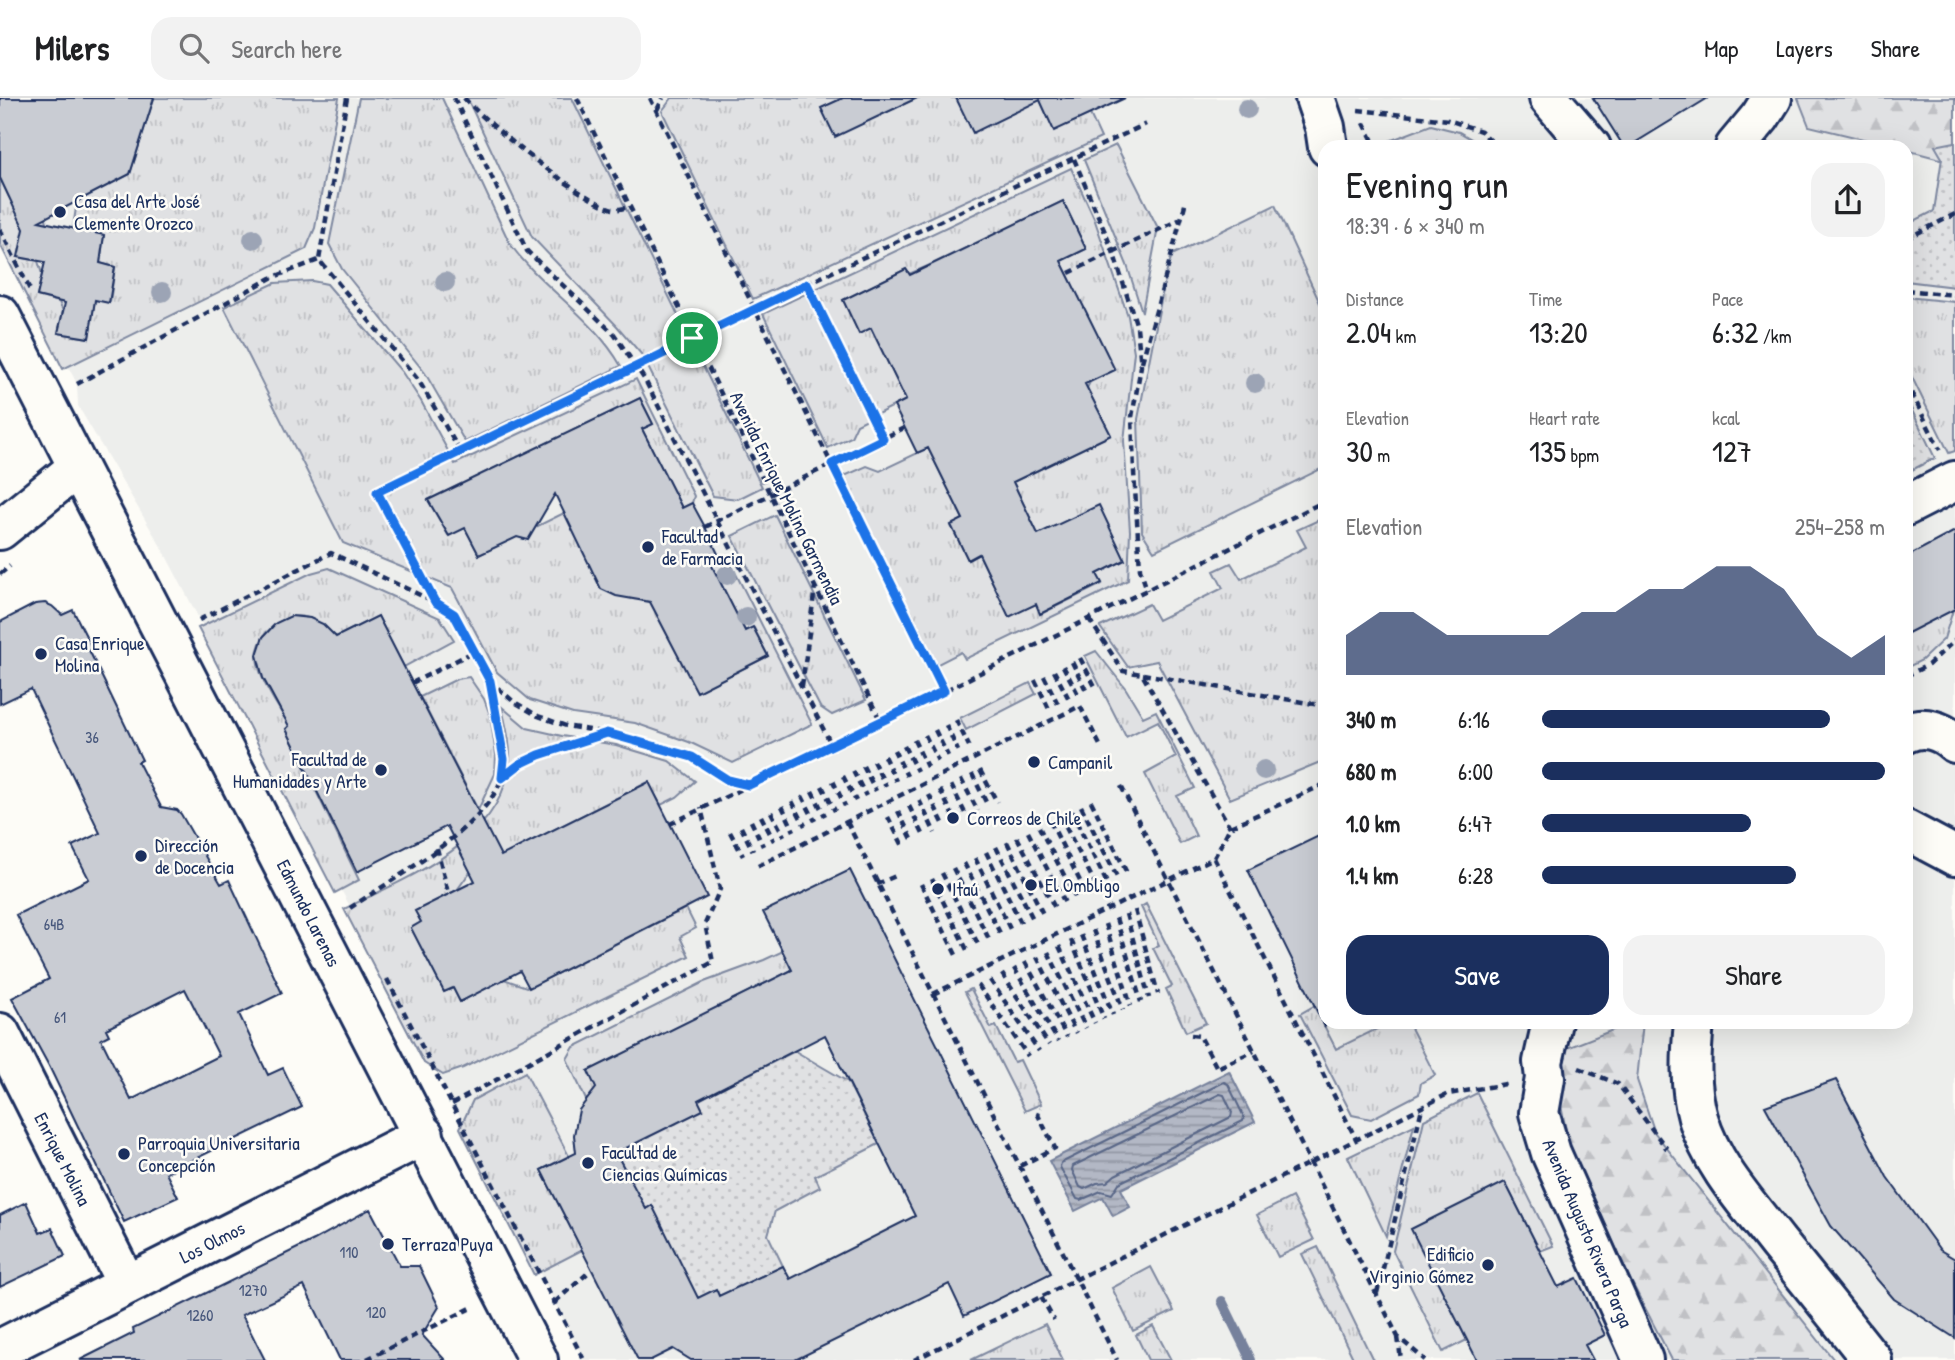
<!DOCTYPE html>
<meta charset="utf-8">
<style>
:root{--surface:#fff;--page:#f2f2f2;--text:#202124;--muted:#757577;--line:#e0e0e0;--accent:#1b2f5e}
body{margin:0;font-family:"Patrick Hand",sans-serif;background:var(--page);color:var(--text);height:100vh;display:flex;flex-direction:column;font-size:26px;white-space:nowrap}
*{box-sizing:border-box;margin:0}
p{font-size:23px;color:var(--muted)}
.icon{flex:none;width:38px;height:38px;fill:none;stroke:currentColor;stroke-width:2;stroke-linecap:round;stroke-linejoin:round}
.map{position:relative;flex:1;overflow:hidden}
.drawer{position:absolute;left:1318px;top:42px;width:595px;height:889px;display:flex;flex-direction:column;background:var(--surface);border-radius:21px;box-shadow:0 7px 28px #0002}
.drawer>*{flex:none}
.pin{position:absolute;display:grid;place-items:center;width:60px;height:60px;color:#fff;margin:-30px;border:4px solid #fff;border-radius:50%;box-shadow:0 2px 7px #0007}
.round{display:grid;place-items:center;flex:none;width:74px;height:74px;border-radius:21px;background:var(--page)}
.headline{display:flex;align-items:center;justify-content:space-between;height:119px;padding:0 28px}
h1{font-size:38px;font-weight:600;line-height:52px}
.stats{display:grid;grid-template-columns:repeat(3,1fr);gap:10px;height:119px;padding:7px 28px}
.stats div{display:grid;align-content:center}
.stats b{font-size:30px;font-weight:600}
.stats small{font-size:19px;font-weight:400}
.stats p{font-size:19px}
.chart{height:196px;padding:14px 28px}
.chart p{display:flex;justify-content:space-between}
.chart svg{width:100%;height:126px;margin-top:7px;fill:var(--accent);opacity:.7}
.primary-button{display:flex;gap:14px;margin-top:auto;padding:14px 28px}
.primary-button a{flex:1;height:80px;border-radius:21px;background:var(--accent);color:#fff;font-size:28px;font-weight:600;line-height:80px;text-align:center}
.primary-button a+a{background:var(--page);color:var(--text)}
ul{padding:0 28px;list-style:none;font-size:23px}
li{display:grid;grid-template-columns:112px 84px 1fr;align-items:center;height:52px}
li i{height:18px;border-radius:9px;background:var(--accent)}
header{display:flex;align-items:center;gap:42px;box-sizing:border-box;height:98px;padding:0 35px;background:var(--surface);border-bottom:2px solid var(--line)}
header strong{font-size:33px}
nav{display:flex;gap:38px;margin-inline-start:auto;font-size:24px}
.search{width:490px;height:63px;background:var(--page);display:flex;align-items:center;gap:18px;box-sizing:border-box;padding:0 24px;border-radius:21px;color:var(--muted);font-size:26px}
.map>svg:first-child{display:block}
.built{fill:#edeeec}
.grass{fill:url(#grass-tufts);stroke:#7e88a0;stroke-width:2}
.forest{fill:url(#forest-firs);stroke:#7e88a0;stroke-width:2}
.park{fill:url(#park-dots);stroke:#7e88a0;stroke-width:2}
.water{fill:url(#water-rules);stroke:#76819c;stroke-width:2}
.lines{fill:none;stroke-linecap:round;stroke-linejoin:round}
.shore{stroke:#586687;stroke-width:2}
.stream{stroke:#76819c;stroke-width:10}
.building{fill:#c9ccd3;stroke:#1b2f5e;stroke-width:2;fill-rule:evenodd}
.minor-casing{stroke:#1b2f5e;stroke-width:44}
.major-casing{stroke:#1b2f5e;stroke-width:44}
.path{stroke:#1b2f5e;stroke-width:4.5;stroke-dasharray:7 5;stroke-linecap:butt}
.minor{stroke:#fdfcf7;stroke-width:38}
.major{stroke:#fdfcf7;stroke-width:38}
.tree{fill:#9ca4b5}
.route-casing{stroke:#fff;stroke-width:14}
.route{stroke:#1a73e8;stroke-width:9}
.poi-dot{fill:#1b2f5e;stroke:#fdfcf7;stroke-width:2.5}
.labels{text-anchor:middle;dominant-baseline:central;stroke-width:5;stroke-linejoin:round;paint-order:stroke}
.number-label{font-size:16px;fill:#46567b}
.poi-label{font-size:19px;fill:#1b2f5e;stroke:#fdfcf7;text-anchor:start}
.street-label{font-size:19px;fill:#1b2f5e;stroke:#fdfcf7}
</style>
<header>
<strong>Milers</strong>
<div class="search"><svg class="icon" aria-label="search" viewBox="0 0 24 24"><circle cx="10" cy="10" r="6"/><path d="M15 15l6 6"/></svg>Search here</div>
<nav><a>Map</a><a>Layers</a><a>Share</a></nav>
</header>
<div class="map">
<svg width="1955" height="1262" viewBox="0 0 1955 1262">
<defs>
<pattern id="grass-tufts" width="24" height="20" patternUnits="userSpaceOnUse" patternTransform="scale(1.75)"><rect width="24" height="20" fill="#e0e1e3"/><path d="M3 7l-1-3M5 7V3M7 7l1-3M15 17l-1-3M17 17v-4M19 17l1-3" fill="none" stroke="#c0c1c5"/></pattern>
<pattern id="forest-firs" width="22" height="20" patternUnits="userSpaceOnUse" patternTransform="scale(1.75)"><rect width="22" height="20" fill="#e0e1e3"/><path d="M5 1l3.5 6h-7zM16 11l3.5 6h-7z" fill="#c0c1c5"/></pattern>
<pattern id="park-dots" width="8" height="8" patternUnits="userSpaceOnUse" patternTransform="scale(1.75)"><rect width="8" height="8" fill="#e0e1e3"/><path d="M2 2h.1M6 6h.1" fill="none" stroke="#c0c1c5" stroke-width="1.8" stroke-linecap="round"/></pattern>
<pattern id="water-rules" width="6" height="5" patternUnits="userSpaceOnUse" patternTransform="scale(1.75)"><rect width="6" height="5" fill="#b3b8c5"/><path d="M0 2.5h6" fill="none" stroke="#9196a3"/></pattern>
</defs>
<rect width="100%" height="100%" fill="#fdfcf7"/>
<filter id="ink" filterUnits="userSpaceOnUse"><feTurbulence type="fractalNoise" baseFrequency=".0143" numOctaves="2"/><feDisplacementMap in="SourceGraphic" scale="14" xChannelSelector="R" yChannelSelector="G"/><feConvolveMatrix kernelMatrix="1 2 1 2 8 2 1 2 1" color-interpolation-filters="sRGB"/></filter>
<g filter="url(#ink)">
<path class="built" d="M0,0H1798L1809,28L1896,49H1325V924H1906V52L1955,65V1262H584L453,1005L163,452L78,308L77,286L0,131Z"/>
<path class="grass" d="M154,0H339L315,130L306,151L63,271L0,146V80L9,99L36,85L47,124L46,129L18,159L38,163L42,176L37,198L59,204L63,213L58,235L89,240L95,202L110,204L115,169L100,165L104,137L73,130L77,103L130,76Z
M359,0H442L510,146C542,190 594,220 621,268L465,344L425,275L342,171L329,146Z
M467,0H572L762,389L738,401L713,398L642,257L617,228L532,139Z
M672,0H843L822,10L835,38L917,0H1039L1054,32L1090,16L1101,40L753,201L662,13Z
M1431,27L1459,34L1485,49H1386L1389,43Z
M1116,47L1158,130L1142,214L1127,167L1084,62Z
M1071,70L1094,120L1128,218L1134,254L1124,343L1130,433L1128,482L965,561L961,554L936,567L842,379L867,368L880,373L928,350L963,421L951,428L968,461L979,456L1009,518L1036,506L1041,516L1102,486L1097,476L1038,436L1013,384L1111,337L1087,290L1090,284L1114,272L1061,163L1086,151L1063,103L928,168L909,176L906,171L843,202L859,235L871,230L906,302L857,326L851,339L828,350L763,216Z
M1275,107L1325,216V369L1154,453L1142,434L1138,321L1166,176L1172,157Z
M312,183L327,186L402,274L421,303L455,366L636,281L694,398L692,405L682,410L642,331L653,326L640,300L428,402L448,437L465,430L479,457L564,415L646,495L697,594L768,558L754,530L745,533L710,464L720,460H728L812,626L733,665L689,644L635,625L573,616L530,602L497,574L452,490L343,445L224,209L275,185Z
M1906,199L1955,204V353L1949,355L1906,267Z
M775,417L866,602L832,617L820,609L732,438Z
M1325,419V662L1230,701L1157,563L1128,569L1100,529L1149,506L1158,522L1223,490L1214,473L1231,465L1241,481L1306,449L1297,432Z
M329,470L440,520L454,542L404,569L378,518L336,539C313,516 291,509 267,534C261,540 257,552 257,559C259,583 278,607 289,628L286,631L359,782L335,795L198,530L311,475Z
M1953,512L1944,541L1922,562L1906,570V535Z
M1096,553L1126,591L1143,619L1156,613L1195,690L1177,698L1196,738L1180,746L1145,676L1176,659L1158,623L1126,639L1085,558Z
M469,579L484,601L490,617L496,657L495,676L478,712L420,599L457,581Z
M1030,585L1036,596L966,632L960,620Z
M502,609L527,630L562,638L616,647L669,663L695,683L677,699L661,707L648,684L470,774L457,792L416,813L421,824L411,830L444,894L453,890L460,904L504,881L529,890L686,810L696,830L680,839L689,858L463,970L443,977L424,965L344,811C408,779 504,744 510,661C511,645 505,625 502,609Z
M1146,806L1206,925L1186,934L1166,891L1172,888L1153,850L1159,847L1141,809Z
M783,853L792,872L589,973L598,994L586,1002L567,961L574,949L704,884L764,862Z
M971,891L991,930L996,928L1014,964L1020,962L1041,1006L1025,1013L965,894Z
M1314,908L1336,951L1391,924H1408L1435,977L1421,985L1419,996L1371,1021L1352,1017L1300,916Z
M525,974L569,1058L541,1072L582,1152L534,1177L460,1030L473,1002Z
M1477,995L1553,1148L1540,1153L1505,1084L1412,1131L1467,1242L1443,1254L1393,1153L1424,1022Z
M1414,1027L1386,1138L1348,1059Z
M1292,1099L1314,1142L1278,1159L1257,1117Z
M1318,1149L1373,1262H1354L1302,1156Z
M1151,1169L1174,1213L1133,1233L1112,1190Z
M1045,1226L1063,1262H971Z
M1153,1228L1171,1262H1148L1136,1237Z"/>
<path class="forest" d="M1798,0H1955V65L1906,52V49H1896L1809,28Z
M1633,924H1643L1637,982L1655,1035L1834,1262H1672L1631,1183L1569,1047L1558,993L1567,950Z"/>
<path class="park" d="M1955,44V189L1906,183V127L1934,113L1942,60L1935,48Z
M1906,300L1935,360L1906,375Z
M795,953L848,984L879,1046L815,1078L820,1089L775,1113L768,1137L783,1168L719,1198L716,1191L692,1203L652,1108L628,1120L623,1086L628,1078L618,1059C668,1012 735,984 795,953Z"/>
<path class="water" d="M1229,973L1255,1024L1121,1091L1130,1109L1113,1118L1103,1099L1075,1113L1049,1063Z"/>
<g class="lines">
<path class="shore" d="M1224,984L1228,986L1244,1019L1243,1023L1119,1085L1112,1096L1101,1093L1081,1102L1077,1101L1060,1069L1061,1065Z
M1220,996L1224,997L1232,1014L1231,1019L1115,1077L1107,1084L1097,1085L1084,1091L1080,1089L1072,1072L1073,1068Z"/>
<path class="stream" d="M1222,1203L1251,1262"/>
</g>
<path class="building" d="M0,0H154L130,76L39,123L104,137L100,165L115,169L109,205L95,202L89,240L58,235L65,205L37,198L45,164L18,159L24,131L0,80Z
M843,0H917L835,39L821,10Z
M956,0H1125L1054,33L1040,2L973,35Z
M1593,0H1708L1628,49H1624Z
M1063,103L1086,151L1061,163L1115,272L1085,286L1111,337L1013,384L1038,436L1099,407L1125,462L1097,476L1102,485L1040,516L1036,506L1009,519L979,456L968,462L951,427L963,421L928,350L917,355L894,308L906,302L871,230L859,236L843,202L906,171L910,177Z
M640,300L653,326L642,331L682,410L692,405L705,429L720,460L710,464L745,533L753,529L768,558L697,594L650,504L616,498L601,491L555,396L528,442L517,439L479,457L465,430L449,438L428,402Z
M1955,433V511L1906,536V459Z
M45,505L52,508L62,517L73,512L92,550L89,552L142,662L138,664L161,709L177,712L181,716L221,786L229,782L282,895L239,916L268,977L283,970L302,1009L166,1075L178,1099L124,1124L49,968L12,900L49,881L16,817L89,781L72,748L100,735L31,591L0,606V524L35,506ZM185,891L219,958L131,1002L101,941L109,937L106,931Z
M291,518L310,520L323,526L336,539L378,518L501,758L649,684L707,799L529,890L520,873L460,904L453,890L444,894L411,830L421,824L415,813L475,783L447,728L357,774L286,631L289,628L263,580L257,557L263,539L276,525Z
M1325,735V929L1248,772Z
M850,772L1051,1175L964,1218L949,1186L795,1262H691L673,1251L651,1262H638L541,1072L576,1055L574,1037L579,1012L596,990L588,973L792,872L763,814ZM825,937L915,1118L790,1181L783,1168L719,1198L716,1191L698,1200L652,1107L646,1111L616,1055L703,1012L698,1002Z
M1836,982L1887,1079L1940,1152L1955,1161V1240L1894,1201L1831,1128L1765,1008Z
M1505,1084L1558,1189L1577,1180L1605,1237L1585,1247L1593,1262H1477L1411,1131Z
M26,1104L40,1135L52,1130L65,1158L0,1189V1117Z
M370,1111L400,1168H419L439,1209L422,1237L445,1262H340L304,1188L242,1217L265,1262H80L134,1235L133,1231L314,1142Z"/>
<g class="lines">
<g class="minor-casing">
<path id="minor" d="M1315,0L1325,29L1328,49
M1549,0L1591,49
M1735,49L1760,19L1772,0
M78,369L538,1262
M1906,408L1955,383
M1906,635C1923,626 1942,633 1955,645
M1906,732L1955,758
M1552,924L1543,964L1545,980L1539,1015L1551,1055L1643,1262
M1694,924C1691,956 1689,988 1698,1020C1712,1068 1748,1106 1778,1145C1810,1184 1841,1223 1872,1262
M0,935L127,1187
M0,1251L424,1037"/>
</g>
<g class="major-casing">
<path id="major" d="M0,217L78,369L0,432"/>
</g>
<path class="path" d="M347,0L319,162L419,283L461,355
M454,0L527,153L614,236L645,282L832,648
M464,0C487,26 582,103 613,111C619,112 624,110 629,109
M577,0L881,624
M650,0L944,593
M657,12L663,0
M1358,12L1448,22L1481,33L1497,49
M1364,25L1376,49
M1074,61L1113,153L1137,229L1141,268L1132,319L1134,374L1140,471L1147,492
M0,131L31,194
M1906,141L1955,116
M1069,175L1181,121
M807,186L883,341
M1906,192L1955,197
M1142,264L1186,103
M1906,284L1940,352
M77,286L271,180L319,162
M705,429L904,330
M0,476L10,468
M434,503L377,394L461,355L690,241L1146,26
M1089,521L1123,573L1142,576L1230,729
M199,522L331,455L435,504L454,516L490,583L513,603L538,618L566,628L607,635L692,659L728,682L749,687L944,593L1325,403
M1080,560L1096,590
M1072,564L1087,594
M1063,568L1079,598
M1054,573L1070,603
M1143,576L1325,608
M1044,578L1059,608
M1906,578L1928,567L1955,542
M1035,582L1050,613
M412,585L475,553
M802,588L815,489
M956,622L969,648
M946,627L958,653
M935,632L948,658
M925,637L938,663
M914,642L927,669
M904,648L917,673
M894,652L907,678
M884,658L896,683
M873,663L886,688
M863,668L876,693
M980,672L997,704
M853,673L866,698
M972,676L988,708
M843,678L856,703
M502,679C533,656 569,646 606,635
M961,681L978,713
M833,683L845,708
M951,687L967,719
M822,688L835,713
M1121,688L1398,1239L1425,1262
M940,692L956,724
M812,693L825,718
M929,697L945,729
M802,698L815,723
M919,702L935,735
M792,703L805,728
M1091,703L1127,775
M782,708L794,733
M909,708L925,740
M1081,708L1117,779
M898,713L914,745
M1071,713L1107,785
M771,714L784,738
M761,718L774,743
M1060,718L1097,789
M888,719L904,750
M751,723L763,748
M1050,723L1086,795
M847,724L1117,1262
M670,726L748,688
M741,729L753,753
M1039,729L1076,800
M730,734L743,758
M1028,734L1065,805
M1017,739L1055,810
M1007,744L1043,816
M996,749L1033,821
M437,750L448,795
M986,754L1022,827
M975,760L1011,833
M1214,760L1357,1043
M964,765L1001,837
M758,768L1080,608L1102,651
M953,770L990,843
M942,775L979,848
M932,781L968,854
M877,786L898,777
M921,786L957,859
M350,810C391,782 488,728 502,679C509,653 495,610 490,584
M1135,812L1158,896
M1126,816L1149,900
M1116,820L1141,904
M1105,826L1131,908
M1093,832L1123,912
M1081,837L1113,917
M1071,842L1104,921
M1059,848L1095,925
M1048,854L1086,930
M1037,859L1076,935
M1025,864L1067,939
M1014,870L1058,943
M1002,876L1049,947
M387,881L584,1262
M990,882L1039,953
M978,887L1028,958
M933,896L1214,760L1230,729L1325,686
M1191,937L1200,938L1217,970L1254,953
M1579,970L1618,986L1667,1051
M452,1006L713,864L705,826L720,791L701,710
M1020,1068L1055,1050L1038,1017L1041,1010
M1377,1195L1422,1010
M1041,1199L1054,1222
M555,1204L589,1174
M1398,1239L1401,1262
M367,1261L471,1210
M914,1262L1448,996L1506,986"/>
<use href="#minor" class="minor"/>
<use href="#major" class="major"/>
</g>
<g class="tree">
<circle cx="1247" cy="11" r="10"/>
<circle cx="253" cy="141" r="10"/>
<circle cx="445" cy="184" r="10"/>
<circle cx="162" cy="194" r="10"/>
<circle cx="1255" cy="285" r="10"/>
<circle cx="727" cy="477" r="10"/>
<circle cx="746" cy="519" r="10"/>
<circle cx="1264" cy="672" r="10"/>
</g>
</g>
<g class="lines" filter="url(#ink)">
<g class="route-casing">
<path id="route" d="M807,186L883,341L832,366L944,593L749,687L728,682L692,659L607,635L539,657L520,666L502,680L504,661L490,583L454,516L435,504L377,394Z"/>
</g>
<use href="#route" class="route"/>
</g>
<g class="poi-dot">
<circle cx="60" cy="114" r="7"/>
<circle cx="648" cy="449" r="7"/>
<circle cx="41" cy="556" r="7"/>
<circle cx="1034" cy="664" r="7"/>
<circle cx="381" cy="672" r="7"/>
<circle cx="953" cy="720" r="7"/>
<circle cx="141" cy="758" r="7"/>
<circle cx="1031" cy="787" r="7"/>
<circle cx="938" cy="791" r="7"/>
<circle cx="124" cy="1056" r="7"/>
<circle cx="588" cy="1065" r="7"/>
<circle cx="388" cy="1146" r="7"/>
<circle cx="1488" cy="1167" r="7"/>
</g>
<g class="labels">
<g class="number-label">
<text x="92" y="639">36</text>
<text x="54" y="826">64B</text>
<text x="60" y="919">61</text>
<text x="349" y="1154">110</text>
<text x="253" y="1192">1270</text>
<text x="376" y="1214">120</text>
<text x="200" y="1217">1260</text>
</g>
<g class="poi-label">
<text x="74" y="103">Casa del Arte José<tspan x="74" dy="22">Clemente Orozco</tspan></text>
<text x="662" y="438">Facultad<tspan x="662" dy="22">de Farmacia</tspan></text>
<text x="55" y="545">Casa Enrique<tspan x="55" dy="22">Molina</tspan></text>
<text x="367" y="661" text-anchor="end">Facultad de<tspan x="367" dy="22">Humanidades y Arte</tspan></text>
<text x="1048" y="664">Campanil</text>
<text x="967" y="720">Correos de Chile</text>
<text x="155" y="747">Dirección<tspan x="155" dy="22">de Docencia</tspan></text>
<text x="1045" y="787">El Ombligo</text>
<text x="952" y="791">Itaú</text>
<text x="138" y="1045">Parroquia Universitaria<tspan x="138" dy="22">Concepción</tspan></text>
<text x="602" y="1054">Facultad de<tspan x="602" dy="22">Ciencias Químicas</tspan></text>
<text x="402" y="1146">Terraza Puya</text>
<text x="1474" y="1156" text-anchor="end">Edificio<tspan x="1474" dy="22">Virginio Gómez</tspan></text>
</g>
<g class="street-label">
<text transform="translate(787 400) rotate(64)">Avenida Enrique Molina Garmendia</text>
<text transform="translate(309 815) rotate(63)">Edmundo Larenas</text>
<text transform="translate(63 1061) rotate(63)">Enrique Molina</text>
<text transform="translate(1588 1135) rotate(67)">Avenida Augusto Rivera Parga</text>
<text transform="translate(212 1144) rotate(-27)">Los Olmos</text>
</g>
</g>
</svg>
<div class="pin" style="left:692px;top:240px;background:#1e9e55"><svg class="icon" aria-label="arrive" viewBox="0 0 24 24"><path d="M6 21V4h12l-3 4 3 4H6"/></svg></div>
<section class="drawer">
<div class="headline"><div><h1>Evening run</h1><p>18:39 · 6 × 340 m</p></div><a class="round"><svg class="icon" aria-label="share" viewBox="0 0 24 24"><path d="M12 15V3M7 8l5-5 5 5M5 13v7h14v-7"/></svg></a></div>
<div class="stats">
<div><p>Distance</p><b>2.04<small> km</small></b></div>
<div><p>Time</p><b>13:20</b></div>
<div><p>Pace</p><b>6:32<small> /km</small></b></div>
</div>
<div class="stats">
<div><p>Elevation</p><b>30<small> m</small></b></div>
<div><p>Heart rate</p><b>135<small> bpm</small></b></div>
<div><p>kcal</p><b>127</b></div>
</div>
<div class="chart"><p><span>Elevation</span>254–258 m</p>
<svg viewBox="0 0 160 44" preserveAspectRatio="none"><path d="M0 44V30L10 22L20 22L30 30L40 30L50 30L60 30L70 22L80 22L90 14L100 14L110 6L120 6L130 14L140 30L150 38L160 30V44z"/></svg>
</div>
<ul>
<li><b>340 m</b>6:16<i style="width:84%"></i></li>
<li><b>680 m</b>6:00<i style="width:100%"></i></li>
<li><b>1.0 km</b>6:47<i style="width:61%"></i></li>
<li><b>1.4 km</b>6:28<i style="width:74%"></i></li>
</ul>
<div class="primary-button"><a>Save</a><a>Share</a></div>
</section>
</div>
